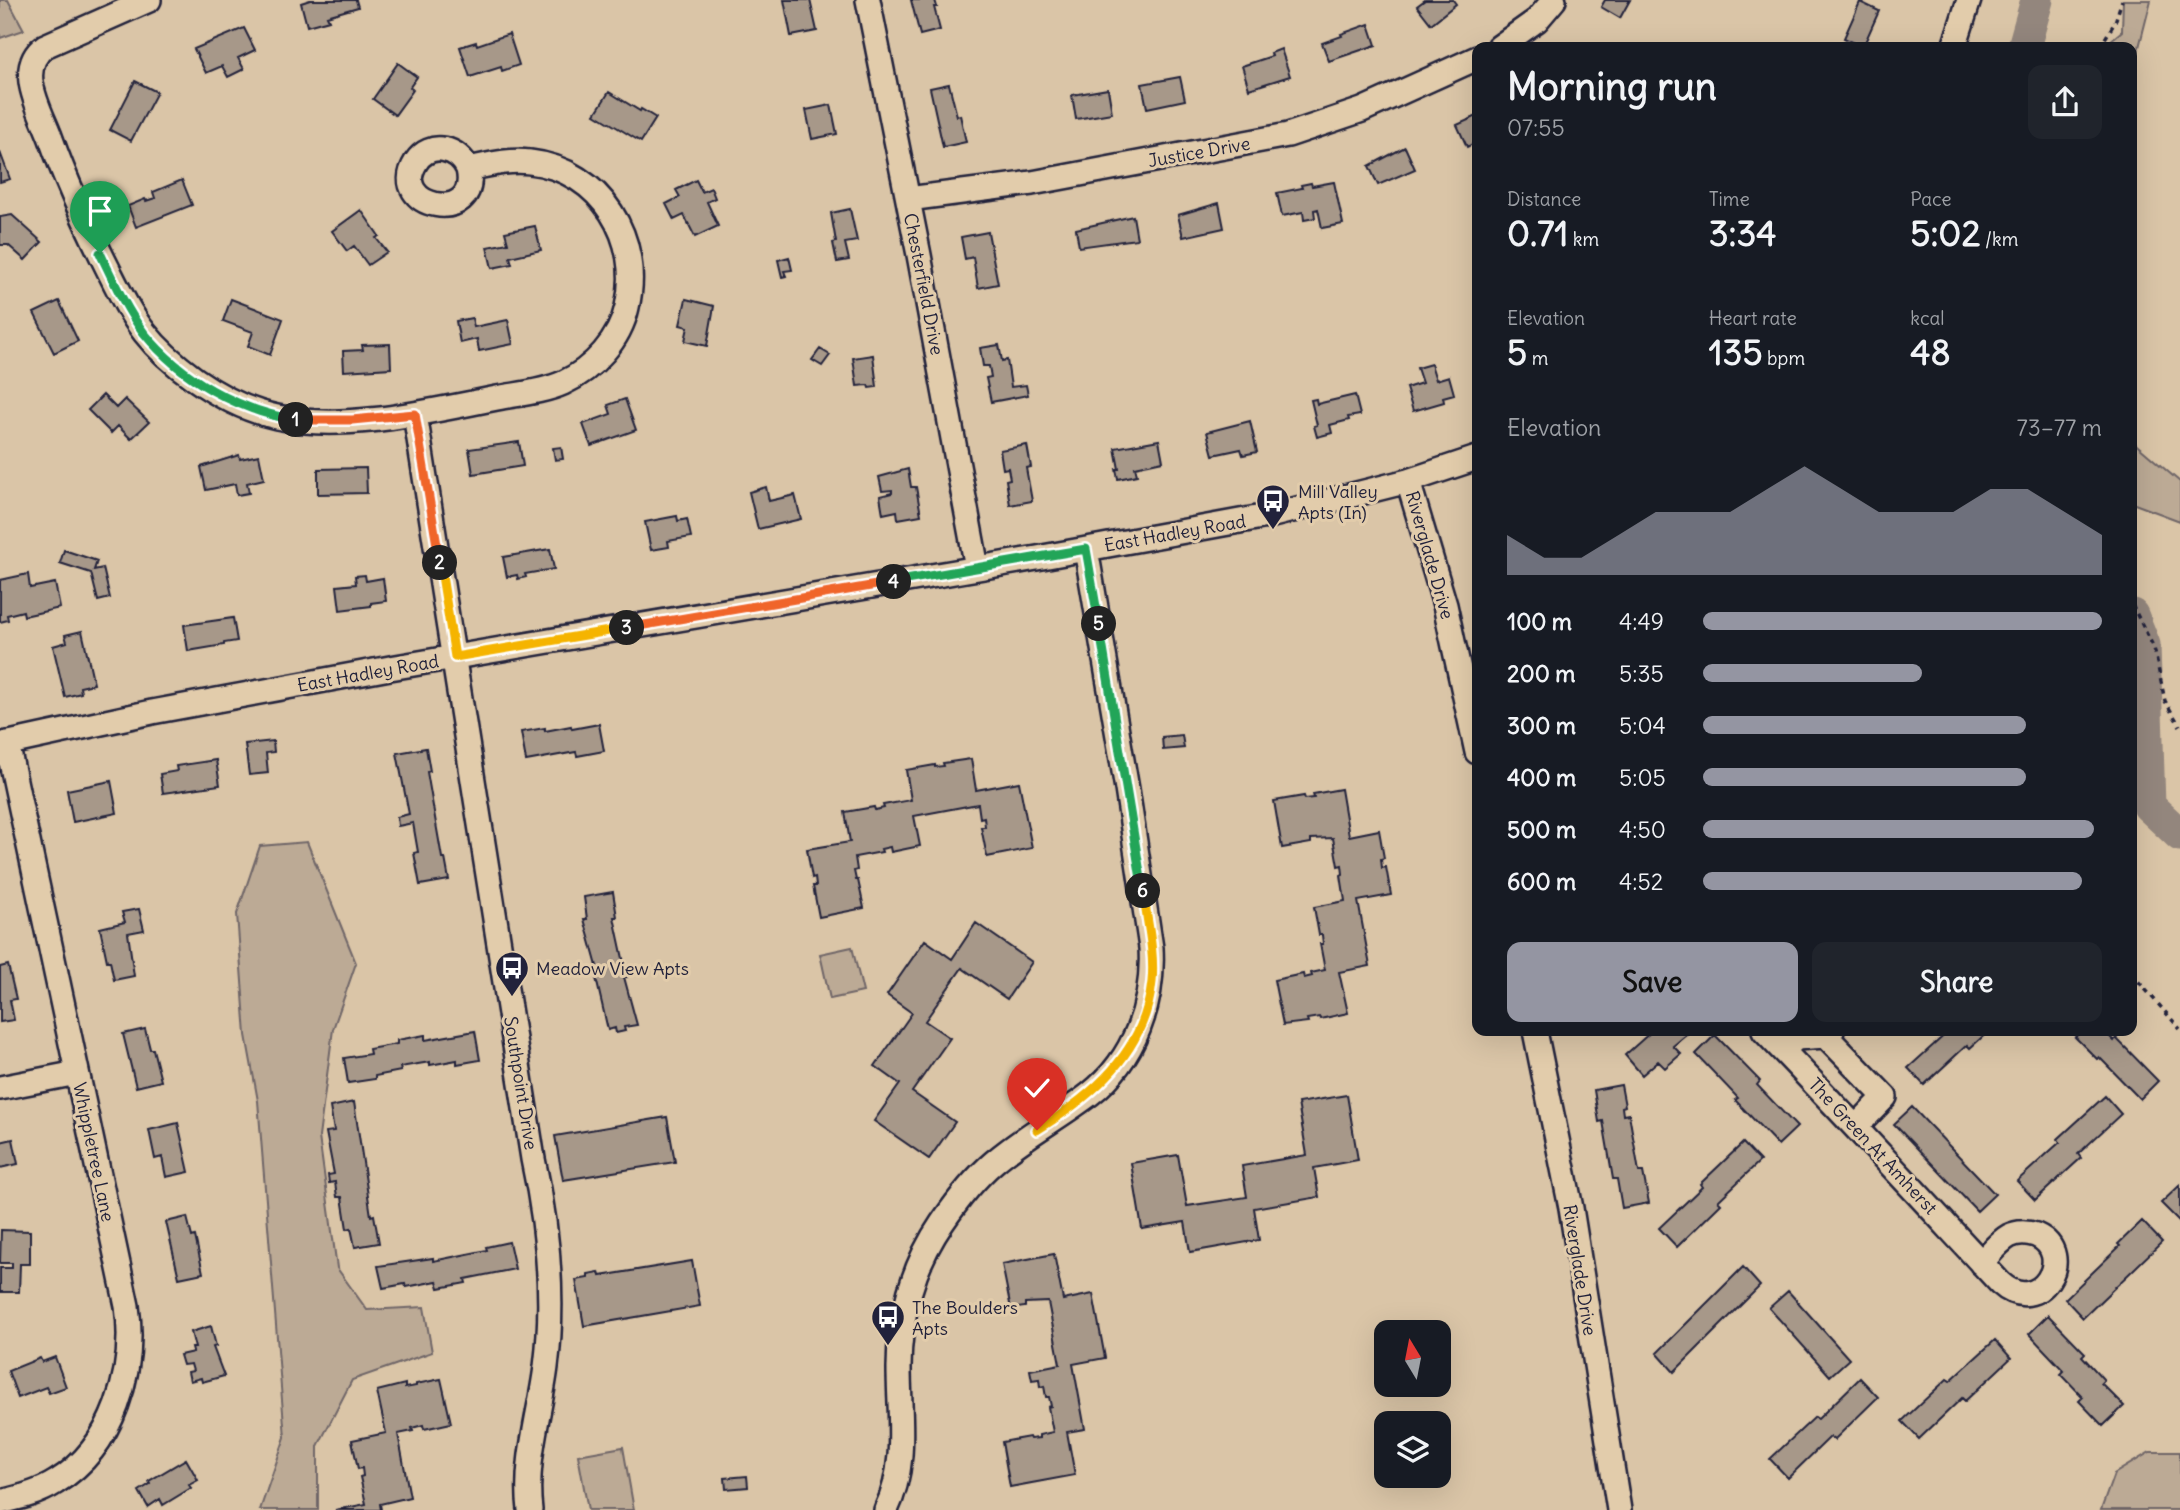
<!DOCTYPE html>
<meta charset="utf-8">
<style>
:root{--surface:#171b24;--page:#20242c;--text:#f1f3f6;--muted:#9ea1a6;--accent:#9495a2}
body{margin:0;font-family:Delius,sans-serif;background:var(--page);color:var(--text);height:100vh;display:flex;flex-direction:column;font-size:26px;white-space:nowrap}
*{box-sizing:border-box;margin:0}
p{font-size:23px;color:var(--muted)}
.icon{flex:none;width:38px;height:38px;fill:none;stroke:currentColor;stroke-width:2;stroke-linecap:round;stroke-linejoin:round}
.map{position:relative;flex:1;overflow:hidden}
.panel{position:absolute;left:1472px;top:42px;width:665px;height:994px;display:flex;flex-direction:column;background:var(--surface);border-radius:14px;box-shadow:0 7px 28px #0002}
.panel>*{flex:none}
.needle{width:46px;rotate:350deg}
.controls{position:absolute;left:1374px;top:1320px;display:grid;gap:14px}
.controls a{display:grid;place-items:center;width:77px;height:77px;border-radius:14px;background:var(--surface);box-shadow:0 7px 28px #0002;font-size:35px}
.pin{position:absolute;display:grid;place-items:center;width:60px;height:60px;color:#fff;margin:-72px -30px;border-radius:50% 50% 50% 0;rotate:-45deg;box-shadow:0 0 7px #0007}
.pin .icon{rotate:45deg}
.km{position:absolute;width:35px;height:35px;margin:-18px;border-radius:50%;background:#222;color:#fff;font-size:19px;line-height:35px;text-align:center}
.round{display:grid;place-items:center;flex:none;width:74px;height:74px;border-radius:14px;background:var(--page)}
.summary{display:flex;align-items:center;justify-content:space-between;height:119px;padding:0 35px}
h1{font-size:38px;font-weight:700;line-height:52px}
.stats{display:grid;grid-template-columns:repeat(3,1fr);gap:10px;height:119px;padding:7px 35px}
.stats div{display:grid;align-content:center}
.stats b{font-size:35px;font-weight:700}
.stats small{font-size:19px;font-weight:400}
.stats p{font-size:19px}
.chart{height:196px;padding:14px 35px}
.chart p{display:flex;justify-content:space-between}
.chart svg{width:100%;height:126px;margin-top:7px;fill:var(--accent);opacity:.7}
.cta{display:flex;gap:14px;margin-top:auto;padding:14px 35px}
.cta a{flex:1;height:80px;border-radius:14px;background:var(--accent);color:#111;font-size:28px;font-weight:700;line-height:80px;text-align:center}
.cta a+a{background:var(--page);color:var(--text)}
ul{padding:0 35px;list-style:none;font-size:23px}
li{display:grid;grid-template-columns:112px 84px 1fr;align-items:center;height:52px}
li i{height:18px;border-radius:9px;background:var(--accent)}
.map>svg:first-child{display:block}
.green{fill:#bcaa95;stroke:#6f6668;stroke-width:2}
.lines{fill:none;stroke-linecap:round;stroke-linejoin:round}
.river{stroke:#93867d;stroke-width:33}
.building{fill:#a79889;stroke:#22223b;stroke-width:2}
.minor-casing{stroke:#22223b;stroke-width:28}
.path{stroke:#22223b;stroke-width:3.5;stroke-dasharray:5 5;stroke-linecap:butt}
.minor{stroke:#e2ccab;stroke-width:23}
.split-1-casing{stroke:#fff;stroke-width:14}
.split-2-casing{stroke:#fff;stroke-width:14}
.split-3-casing{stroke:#fff;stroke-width:14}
.split-4-casing{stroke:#fff;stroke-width:14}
.split-5-casing{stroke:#fff;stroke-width:14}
.split-6-casing{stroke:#fff;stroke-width:14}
.split-7-casing{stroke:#fff;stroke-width:14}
.split-1{stroke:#22a559;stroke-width:9}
.split-2{stroke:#f0652b;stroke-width:9}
.split-3{stroke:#f5b400;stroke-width:9}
.split-4{stroke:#f0652b;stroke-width:9}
.split-5{stroke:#22a559;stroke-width:9}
.split-6{stroke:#22a559;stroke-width:9}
.split-7{stroke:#f5b400;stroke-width:9}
.labels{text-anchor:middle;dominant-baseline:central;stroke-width:6;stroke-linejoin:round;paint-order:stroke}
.street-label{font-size:18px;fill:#22223b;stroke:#e2ccab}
.poi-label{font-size:18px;fill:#22223b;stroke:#e2ccab;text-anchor:start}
</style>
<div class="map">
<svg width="2180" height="1510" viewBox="0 0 2180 1510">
<rect width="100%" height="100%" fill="#dac5a7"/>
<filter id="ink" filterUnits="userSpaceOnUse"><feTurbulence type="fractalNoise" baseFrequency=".0143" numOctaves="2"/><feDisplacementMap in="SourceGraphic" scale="14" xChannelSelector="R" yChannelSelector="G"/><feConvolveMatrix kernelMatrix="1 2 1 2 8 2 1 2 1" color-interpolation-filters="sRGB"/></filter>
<g filter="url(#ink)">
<path class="green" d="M0,0H8L24,30L0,38Z
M2123,0H2151L2132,75V47H2103L2122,31Z
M2132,441L2180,482V521L2132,503Z
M307,842L356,963L333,1029L319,1137L337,1268L367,1310L424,1307L432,1352L352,1380L318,1446V1510H260L285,1437L258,1101L246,1035L237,914L260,846Z
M852,947L863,992L830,999L820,954Z
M623,1447L634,1510H588L578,1455Z
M2150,1452H2180V1510H2101L2114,1474Z"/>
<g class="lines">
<path class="river" d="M2024,47L2037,0
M2132,615L2144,645L2149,806L2180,835"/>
</g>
<path class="building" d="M310,0H356L358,7L327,16L329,20L307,26L301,3Z
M784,0H810L817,31L791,36Z
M911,0H935L937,7H934L940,30L920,35Z
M1425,0H1453L1456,4L1431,24L1417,6Z
M1605,0H1630L1620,18L1601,7Z
M1860,2L1879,11L1863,47L1844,38Z
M1369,24L1376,45L1329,61L1322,43L1342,36L1341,34Z
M244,28L255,50L238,58L244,69L228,77L222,66L206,73L194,49Z
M509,34L519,65L502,71L501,67L470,77L460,47L476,42L477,45Z
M1281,49L1290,76L1249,89L1242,66L1272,56L1271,53Z
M398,63L417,77L410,87L413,90L395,115L373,99Z
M1180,77L1185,100L1147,108L1142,84Z
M135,81L157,92L131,141L110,130Z
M949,84L957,116L960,115L966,142L943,147L930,88Z
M1108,89L1112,113L1076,119L1072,95Z
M609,92L640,111L641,109L656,118L641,142L595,114Z
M831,105L837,134L812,139L806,110Z
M1477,116V142L1467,147L1457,125Z
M1405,147L1415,169L1378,185L1369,166Z
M0,152L10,179L0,182Z
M182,180L192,205L136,227L128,206L145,199L146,201L155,198L153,192Z
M696,180L702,192L711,188L715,198L707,202L718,226L695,237L684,215L674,220L666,204L680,197L676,190Z
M1334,182L1343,224L1322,228L1318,209L1314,210L1315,218L1304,220L1303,212L1282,216L1277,193L1302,188L1301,185L1311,183L1312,186Z
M1219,203L1224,228L1183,237L1178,215Z
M850,209L857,241L845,243L849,260L837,262L833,243L836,242L831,213Z
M361,210L379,236L376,238L387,252L368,265L354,246L347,251L332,231Z
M12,215L42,242L25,260L8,245H0V217Z
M1133,216L1137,239L1079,247L1076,229Z
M535,226L541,250L510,257L512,264L492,268L487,247L508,243L505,232Z
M988,232L998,284L978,288L973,257L965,259L961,237Z
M789,257L792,270L784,271L786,276L782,277L778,260Z
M231,299L283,319L270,355L248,346L253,332L223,321Z
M686,299L714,306L707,346L685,341L688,327L680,325Z
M59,301L78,341L54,353L34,313Z
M472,318L474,327L508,320L513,344L479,351L477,339L460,343L456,321Z
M390,344L391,368L344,371L343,351L363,350L362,345Z
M999,345L1002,361L1007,360L1011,387L1026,385L1028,395L991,402L986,378L991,377L989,366H983L980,348Z
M820,349L830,355L822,366L812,360Z
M873,355L877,387L869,388L868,385L857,386L853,358Z
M1431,364L1436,380L1449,376L1454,394L1443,397L1444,402L1413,411L1406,388L1422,383L1417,368Z
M103,395L116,408L125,399L149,422L131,439L118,426L111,433L88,410Z
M1355,395L1360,415L1348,417L1349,420L1330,425L1332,433L1317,437L1314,426L1317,425L1311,400L1316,399L1317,404Z
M625,399L636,430L591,446L583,424L611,414L608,405Z
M1250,421L1257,452L1243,455L1241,449L1213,455L1207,432Z
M1159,440L1163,461L1135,467L1137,475L1118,479L1116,469H1119L1115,448Z
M519,442L523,466L473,474L469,449Z
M1027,445L1031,467L1026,468L1032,501L1010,505L1006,480L1010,479L1008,468L1003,469L1000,450Z
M561,447L563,459L555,460L553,448Z
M239,455L240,459L259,455L264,479L247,483L249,493L237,495L235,484L206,490L201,467Z
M366,468L367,493L318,494V469Z
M908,469L911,487H916L921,515L898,519L897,511L883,514L880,496L892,493V490L882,491L879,477Z
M766,487L769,501L795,495L801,519L758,529L749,492Z
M677,516L678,521L687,519L691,537L668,541L669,547L651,550L645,522Z
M550,549L554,569L525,574L526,577L518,579L517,575L507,577L503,557Z
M64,550L97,561L94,570L103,568L110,598L98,601L91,573L60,563Z
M28,574L30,588L55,583L60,608L24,616L23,611L7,615L8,620L0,622V580Z
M365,575L366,581L383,578L386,601L371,603V606L340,610L337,586L356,584L355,576Z
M233,618L237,641L224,643V645L188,651L184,625Z
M82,631L94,684L80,687L81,693L65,697L53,646L67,642L65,635Z
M599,724L604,751L577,756L576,752L526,761L521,732L545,728V731L571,726L572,729Z
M1182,735L1184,748L1163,750L1162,737Z
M273,741L274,752L266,753L268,773L249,775L245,744Z
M426,748L430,771L427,772L442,858H445L449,880L420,885L414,853L418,852L413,823L398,826L397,817L409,814L397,753Z
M971,759L976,790L1019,782L1032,848L987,857L981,827H985L984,817L980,818L978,804L914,816L920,846L891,852L890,847L881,849L882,852L855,857L857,870L854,871L856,880H858L864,908L819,917L813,886H816L815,877L812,878L807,849L850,842L845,812L874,807L875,810L884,808L883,805L911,800L906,770L935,765V767L944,766L943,763Z
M216,760L220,785L163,793L160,774L177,771L176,766Z
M111,781L117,813L73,822L67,790Z
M1341,789L1349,836L1379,830L1384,858L1381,859L1382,868L1386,867L1391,895L1358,901L1370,966L1339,972L1348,1013L1320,1019L1319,1017L1307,1019L1308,1022L1283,1025L1274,980L1303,974L1304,978L1312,976L1311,973L1325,970L1320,944H1323L1322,935H1319L1314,907L1345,901L1341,875L1343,874L1342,865L1338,866L1333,838L1311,839V843L1282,848L1274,801L1304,796L1305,799L1314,798L1313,794Z
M613,892L617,917H614L627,977H624L637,1025L624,1027L625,1031L616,1033L615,1028L608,1030L596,978L600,977L584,919H587L584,897Z
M139,909L144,930L128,933L134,976L114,980L110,961H107L100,928L125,922L122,912Z
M976,923L1032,962L1007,999L962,968L925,1021L950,1038L912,1092L955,1122L929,1159L874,1121L900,1084L875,1066L912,1013L887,995L925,940L952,959Z
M8,965L16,999L10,1000L14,1020L0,1022V967Z
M145,1029L150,1049H153L161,1081L136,1087L123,1034Z
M475,1031L480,1060L457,1064V1060L430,1065V1062L400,1067L401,1071L375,1076V1079L348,1083L344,1058L370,1054L369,1049L397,1044V1040L425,1035V1040Z
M1652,1031H1691L1673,1046L1681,1054L1665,1068L1658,1061L1642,1075L1625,1055Z
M1949,1031H1989L1970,1048L1967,1045L1924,1085L1908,1068Z
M2082,1031H2104L2114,1041L2116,1038L2158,1081L2140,1099L2099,1057L2097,1059L2075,1037Z
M1715,1035L1760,1081L1757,1085L1797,1127L1778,1145L1735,1100L1738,1098L1696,1054Z
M1621,1085L1625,1106L1622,1107L1623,1115L1629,1114L1639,1172H1643L1649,1203L1622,1208L1617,1179H1613L1603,1121L1599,1122L1594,1090Z
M1347,1095L1358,1160L1314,1168L1319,1197L1254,1208L1259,1240L1190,1252L1185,1222L1142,1229L1131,1163L1178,1155L1187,1206L1247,1197L1242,1166L1307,1155L1298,1103Z
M2105,1096L2121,1114L2078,1154L2081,1158L2035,1200L2017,1181L2060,1142L2058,1139Z
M354,1102L371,1216L374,1215L379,1243L355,1247L351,1228L347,1229L342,1197H337L335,1182L329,1183L328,1175L334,1174L326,1132L334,1131L330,1107Z
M1912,1107L1995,1194L1977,1211L1894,1124Z
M667,1117L675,1162L563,1180L555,1136Z
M178,1123L189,1172L166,1177L162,1157L155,1159L149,1130Z
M13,1139L18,1164L0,1168V1142Z
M1743,1143L1760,1161L1718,1201L1721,1204L1677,1247L1659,1228L1702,1187L1700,1184Z
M2180,1185V1222L2161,1203Z
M187,1217L192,1237L195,1236L203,1273L179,1278L166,1222Z
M2142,1221L2162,1242L2083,1318L2065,1299L2120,1246L2118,1244Z
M1,1230L30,1231V1264H20L19,1292H0V1268H12V1263H0Z
M509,1242L515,1269L465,1279L466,1283L439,1288L437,1281L406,1287L405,1284L383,1288L378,1266L433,1258V1261L487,1250L486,1247Z
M1054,1254L1063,1300L1093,1294L1105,1358L1073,1364L1085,1429L1067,1432L1075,1475L1010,1487L1002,1442L1029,1437L1030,1439L1039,1438V1435L1053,1432L1048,1407L1051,1406L1049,1397H1046L1044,1386L1040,1387L1039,1379L1032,1380L1030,1370L1060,1364L1048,1302L1025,1303V1307L1011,1309L1002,1264Z
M692,1261L700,1306L584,1326L576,1280L588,1278V1274L599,1272L600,1276Z
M1743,1267L1760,1286L1674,1372L1657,1353Z
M1788,1291L1849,1359L1830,1376L1769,1308Z
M2048,1315L2085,1353L2082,1356L2104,1380L2101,1383L2124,1406L2103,1426L2079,1401L2083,1397L2061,1374L2064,1371L2029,1334Z
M211,1326L216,1346L213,1347L224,1376L202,1382L201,1378L190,1381L188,1372L193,1371L191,1364L183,1365L180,1355L193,1352L192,1348H195L191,1332Z
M1995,1340L2011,1358L1965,1401L1962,1398L1919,1439L1902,1421L1947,1379L1950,1381Z
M55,1357L66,1387L49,1393L46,1387L18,1398L8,1371L40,1358L42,1362Z
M1860,1378L1878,1397L1834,1440L1830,1437L1788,1478L1770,1459L1815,1417L1818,1419Z
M441,1379L451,1423L424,1429L423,1425L412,1428L413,1431L398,1434L410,1497L380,1504L381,1510H335L366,1504L360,1477L363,1476L362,1468L358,1469L352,1440L386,1433L377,1391L405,1384V1388L416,1386V1384Z
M186,1459L198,1480L189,1485L191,1488L163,1505L160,1499L148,1507L139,1491L150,1484L149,1481Z
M747,1476L748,1487L726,1489L725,1478Z"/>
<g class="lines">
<g class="minor-casing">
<path id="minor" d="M149,0L45,46C14,69 41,111 51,139C67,184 87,227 108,269C119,291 130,314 145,333C159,351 177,366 195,379C219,396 248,411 277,417C346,432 429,411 497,398C518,394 543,392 563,383C593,369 620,340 627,307C643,240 601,170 530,162C509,159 488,165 468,169C459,148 430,140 416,162C387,208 481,227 468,169
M868,0L919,255L977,568
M1499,47L1537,20L1554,0
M1954,47L1969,0
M908,199L1032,183L1288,135L1362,110L1477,58
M415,414L533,1159C548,1228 555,1296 546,1367C540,1414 524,1462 530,1510
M1408,481L1445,605L1477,752
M0,745L152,712L390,668L1037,558L1273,515L1408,481L1477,458
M1535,1031L1571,1208L1619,1510
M1764,1031C1844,1114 1922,1199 2000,1283C2039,1319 2078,1254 2036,1235C2027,1232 2017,1232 2009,1236C1998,1242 1990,1254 1981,1263
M1832,1031L1826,1036L1885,1097L1856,1127
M1783,1050L1796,1038L1826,1036
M0,1088L77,1073
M0,1502C19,1498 39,1493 56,1482C114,1447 136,1370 127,1306L7,743
M886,1510C908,1464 899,1417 899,1368C899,1317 913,1265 942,1223C957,1201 974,1179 994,1162C1024,1136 1059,1118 1090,1094C1135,1059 1154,1003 1151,948L1127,789L1086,549"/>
</g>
<path class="path" d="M2100,47L2115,22L2122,0
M2132,605L2154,648L2165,701L2180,726
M2132,974L2180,1029"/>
<use href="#minor" class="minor"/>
</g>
</g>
<g class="lines" filter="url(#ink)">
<g class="split-1-casing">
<path id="split-1" d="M100,253C113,280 126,309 144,333C181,379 239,411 296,420"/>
</g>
<g class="split-2-casing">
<path id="split-2" d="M296,420H352L415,414L440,563"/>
</g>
<g class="split-3-casing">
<path id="split-3" d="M440,563L455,657L627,628"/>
</g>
<g class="split-4-casing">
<path id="split-4" d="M627,628L894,582"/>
</g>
<g class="split-5-casing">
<path id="split-5" d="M894,582L1086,549L1099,624"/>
</g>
<g class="split-6-casing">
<path id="split-6" d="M1099,624L1143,891"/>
</g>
<g class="split-7-casing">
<path id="split-7" d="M1037,1130C1092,1096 1145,1053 1152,982C1155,952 1147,921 1143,891"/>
</g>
<use href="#split-1" class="split-1"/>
<use href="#split-2" class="split-2"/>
<use href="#split-3" class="split-3"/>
<use href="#split-4" class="split-4"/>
<use href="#split-5" class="split-5"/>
<use href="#split-6" class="split-6"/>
<use href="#split-7" class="split-7"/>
</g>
<defs>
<g id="bus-pin" transform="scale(1.75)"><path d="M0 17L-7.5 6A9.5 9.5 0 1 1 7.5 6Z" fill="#22223b" stroke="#e2ccab"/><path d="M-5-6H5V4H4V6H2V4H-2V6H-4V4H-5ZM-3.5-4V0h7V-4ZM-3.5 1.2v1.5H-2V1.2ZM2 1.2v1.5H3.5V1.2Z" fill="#fff"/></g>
</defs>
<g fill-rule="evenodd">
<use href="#bus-pin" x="1273" y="501"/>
<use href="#bus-pin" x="512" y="968"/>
<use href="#bus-pin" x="888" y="1317"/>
</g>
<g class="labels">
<g class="street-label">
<text transform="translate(1199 152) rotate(-10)">Justice Drive</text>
<text transform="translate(924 284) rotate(79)">Chesterfield Drive</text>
<text transform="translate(1175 533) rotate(-10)">East Hadley Road</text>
<text transform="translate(1430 555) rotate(74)">Riverglade Drive</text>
<text transform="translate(368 673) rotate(-10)">East Hadley Road</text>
<text transform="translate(521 1083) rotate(81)">Southpoint Drive</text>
<text transform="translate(1873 1146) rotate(47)">The Green At Amherst</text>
<text transform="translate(94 1152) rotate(78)">Whippletree Lane</text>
<text transform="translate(1580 1270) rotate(81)">Riverglade Drive</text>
</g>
<g class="poi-label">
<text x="1298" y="491">Mill Valley<tspan x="1298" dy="21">Apts (In)</tspan></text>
<text x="536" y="968">Meadow View Apts</text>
<text x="912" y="1307">The Boulders<tspan x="912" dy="21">Apts</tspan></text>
</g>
</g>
</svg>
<div class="controls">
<a><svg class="needle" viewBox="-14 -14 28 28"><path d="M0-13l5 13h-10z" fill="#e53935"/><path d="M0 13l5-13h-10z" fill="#9ea1a6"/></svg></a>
<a><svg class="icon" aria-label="layers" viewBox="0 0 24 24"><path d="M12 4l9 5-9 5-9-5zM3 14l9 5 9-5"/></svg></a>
</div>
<div class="pin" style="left:100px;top:253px;background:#1e9e55"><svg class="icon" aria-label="arrive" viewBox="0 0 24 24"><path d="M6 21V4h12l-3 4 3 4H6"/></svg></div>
<div class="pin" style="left:1037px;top:1130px;background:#d93025"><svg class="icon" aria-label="check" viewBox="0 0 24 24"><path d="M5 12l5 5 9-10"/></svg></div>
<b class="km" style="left:296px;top:420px">1</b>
<b class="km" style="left:440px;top:563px">2</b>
<b class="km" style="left:627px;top:628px">3</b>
<b class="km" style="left:894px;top:582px">4</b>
<b class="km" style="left:1099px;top:624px">5</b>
<b class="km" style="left:1143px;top:891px">6</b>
<section class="panel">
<div class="summary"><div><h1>Morning run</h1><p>07:55</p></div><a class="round"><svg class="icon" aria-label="share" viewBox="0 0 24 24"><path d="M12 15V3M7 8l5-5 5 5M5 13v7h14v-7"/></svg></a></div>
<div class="stats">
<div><p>Distance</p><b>0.71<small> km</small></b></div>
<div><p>Time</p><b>3:34</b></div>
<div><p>Pace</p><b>5:02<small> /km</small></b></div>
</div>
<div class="stats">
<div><p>Elevation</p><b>5<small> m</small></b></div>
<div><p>Heart rate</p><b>135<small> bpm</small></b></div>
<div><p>kcal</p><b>48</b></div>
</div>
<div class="chart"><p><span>Elevation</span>73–77 m</p>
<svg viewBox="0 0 160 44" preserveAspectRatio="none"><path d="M0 44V30L10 38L20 38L30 30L40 22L50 22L60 22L70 14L80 6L90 14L100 22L110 22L120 22L130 14L140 14L150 22L160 30V44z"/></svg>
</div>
<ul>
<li><b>100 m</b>4:49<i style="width:100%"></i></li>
<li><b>200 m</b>5:35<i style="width:55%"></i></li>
<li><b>300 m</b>5:04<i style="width:81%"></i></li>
<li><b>400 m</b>5:05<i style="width:81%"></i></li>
<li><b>500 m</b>4:50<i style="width:98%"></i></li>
<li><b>600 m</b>4:52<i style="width:95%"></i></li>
</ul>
<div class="cta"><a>Save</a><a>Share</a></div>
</section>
</div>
